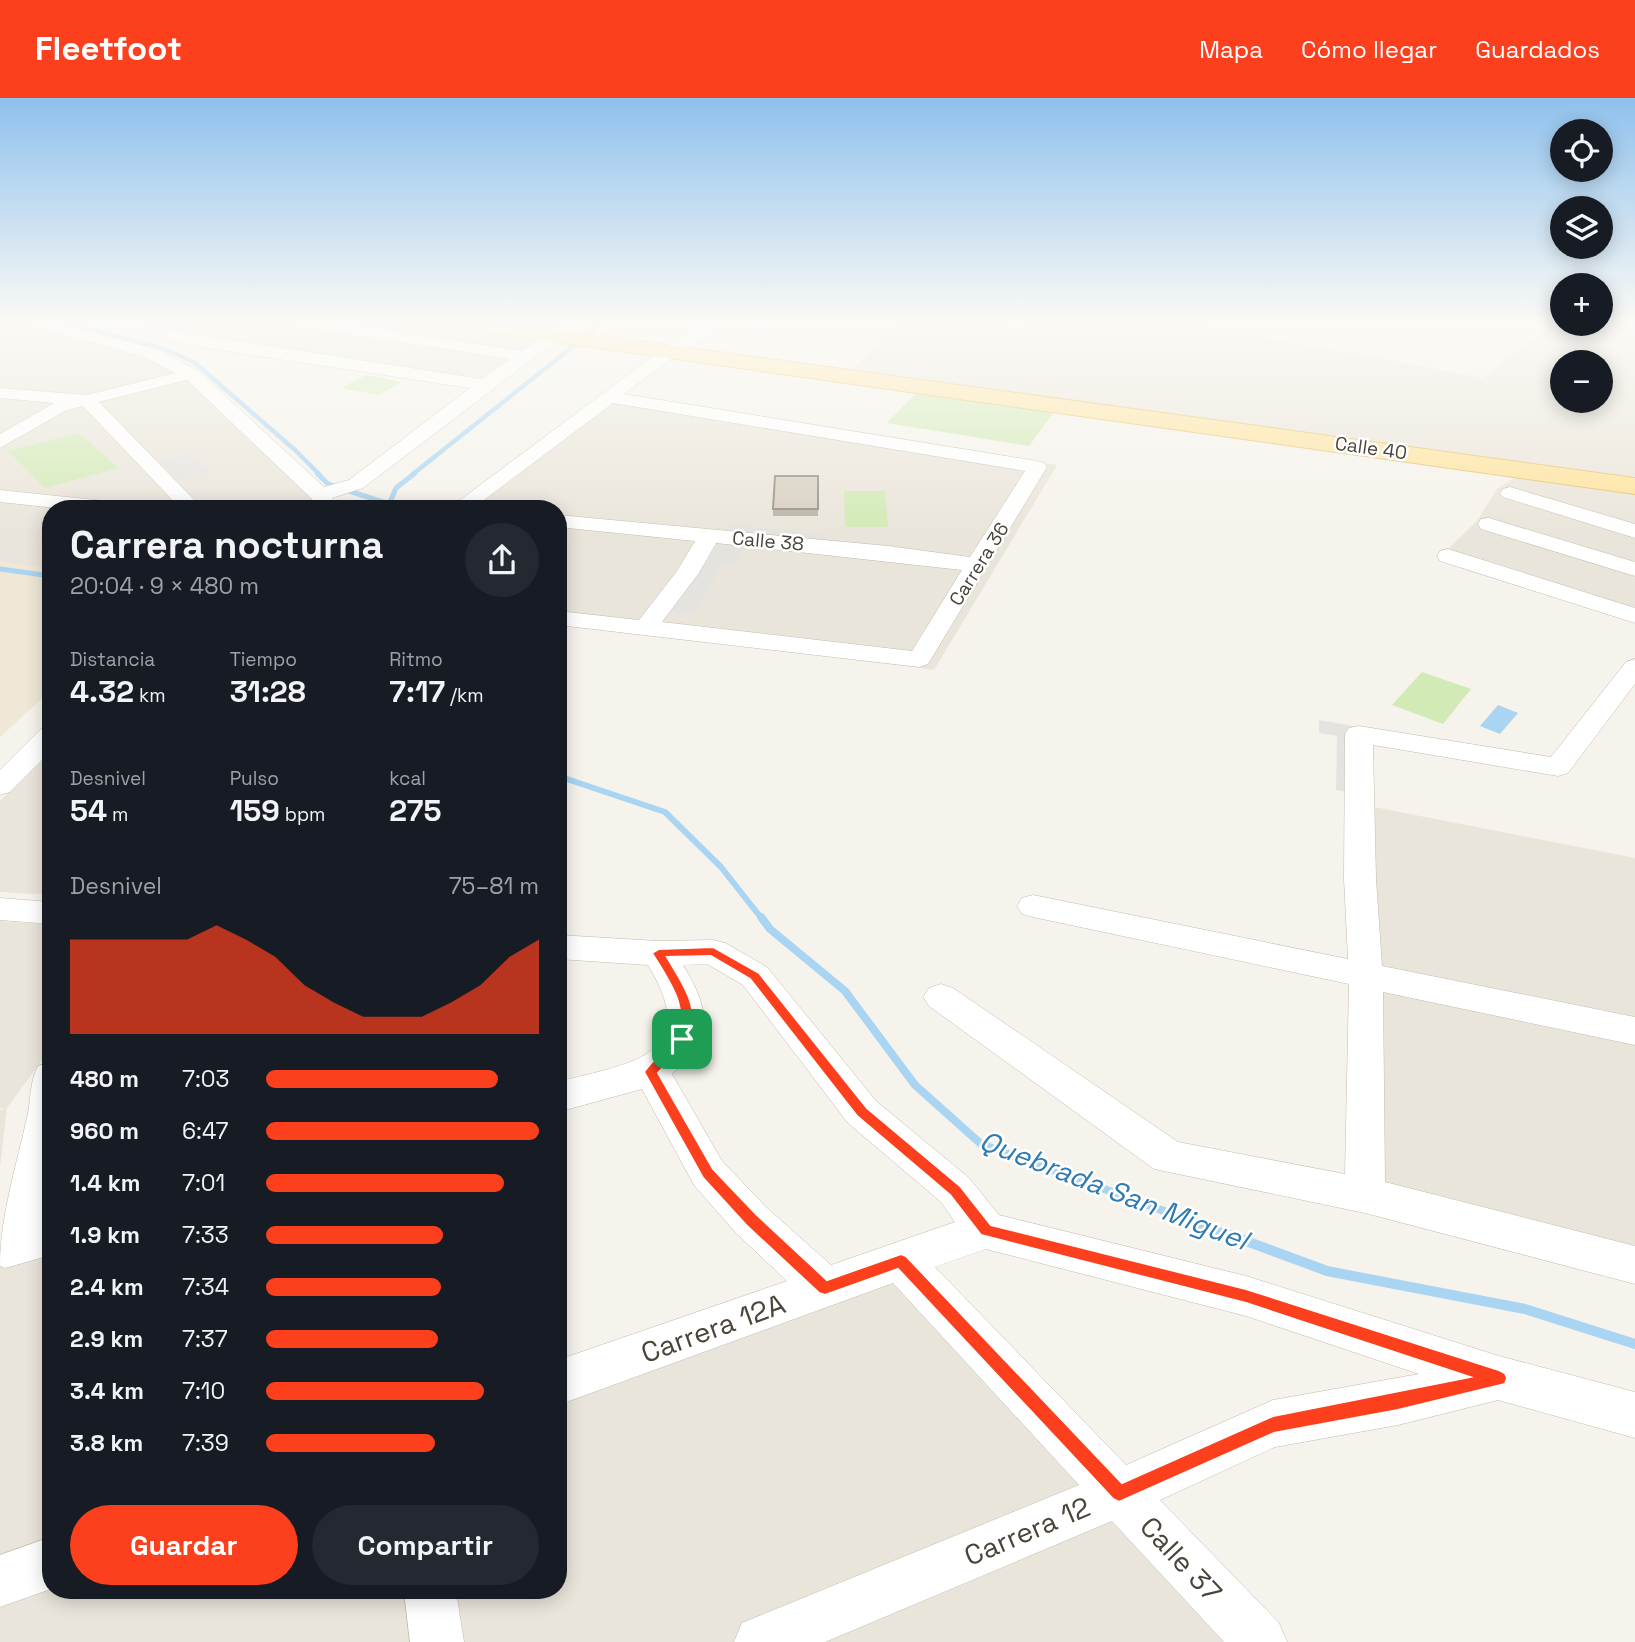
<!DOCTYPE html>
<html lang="es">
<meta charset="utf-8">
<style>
:root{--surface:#171b24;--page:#242831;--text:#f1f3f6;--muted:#9ea1a6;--accent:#fc3f1d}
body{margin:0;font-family:"Space Grotesk",sans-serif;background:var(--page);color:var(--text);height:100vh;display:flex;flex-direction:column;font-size:26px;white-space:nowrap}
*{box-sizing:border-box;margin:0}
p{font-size:23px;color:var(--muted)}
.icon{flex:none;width:38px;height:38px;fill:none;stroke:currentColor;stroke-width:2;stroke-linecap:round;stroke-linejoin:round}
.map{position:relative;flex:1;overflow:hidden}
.panel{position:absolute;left:42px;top:402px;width:525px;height:1099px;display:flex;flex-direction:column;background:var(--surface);border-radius:28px;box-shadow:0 4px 18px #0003}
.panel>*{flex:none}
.buttons{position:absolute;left:1550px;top:21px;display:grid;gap:14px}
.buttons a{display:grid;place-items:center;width:63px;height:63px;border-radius:50%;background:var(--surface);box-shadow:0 4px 18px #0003;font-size:35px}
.pin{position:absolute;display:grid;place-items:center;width:60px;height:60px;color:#fff;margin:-30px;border-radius:14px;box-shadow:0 4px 10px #0006}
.round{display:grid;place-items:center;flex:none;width:74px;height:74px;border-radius:37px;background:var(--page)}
.overview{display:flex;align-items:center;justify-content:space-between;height:119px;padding:0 28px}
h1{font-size:38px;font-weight:600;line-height:52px}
.stats{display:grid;grid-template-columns:repeat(3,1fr);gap:10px;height:119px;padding:7px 28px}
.stats div{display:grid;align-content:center}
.stats b{font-size:30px;font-weight:600}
.stats small{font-size:19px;font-weight:400}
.stats p{font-size:19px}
.chart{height:196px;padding:14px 28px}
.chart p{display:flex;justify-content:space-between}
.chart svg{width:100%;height:126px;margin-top:7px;fill:var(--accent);opacity:.7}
.primary-button{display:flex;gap:14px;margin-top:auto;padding:14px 28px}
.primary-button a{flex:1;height:80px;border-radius:42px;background:var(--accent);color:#fff;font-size:28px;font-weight:600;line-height:80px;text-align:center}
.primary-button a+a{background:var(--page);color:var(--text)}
ul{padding:0 28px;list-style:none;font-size:23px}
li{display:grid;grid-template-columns:112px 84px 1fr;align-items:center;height:52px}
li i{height:18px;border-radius:9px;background:var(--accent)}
header{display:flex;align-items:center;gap:42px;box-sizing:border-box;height:98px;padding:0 35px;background:var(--accent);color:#fff}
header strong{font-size:33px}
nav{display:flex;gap:38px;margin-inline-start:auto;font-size:24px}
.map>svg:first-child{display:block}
.residential{fill:#eae5da;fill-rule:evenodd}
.education{fill:#efe8d6}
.green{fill:#d2eab5}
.parking{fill:#e5e3e0}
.water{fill:#a9d4f2}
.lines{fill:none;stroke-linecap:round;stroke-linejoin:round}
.stream-far4{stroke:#a9d4f2;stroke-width:4.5}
.stream-far3{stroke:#a9d4f2;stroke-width:5}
.stream-far2{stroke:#a9d4f2;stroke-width:6}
.stream-far1{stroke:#a9d4f2;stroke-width:8}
.stream{stroke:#a9d4f2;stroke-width:10}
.minor-casing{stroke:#c2bbae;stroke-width:1}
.major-casing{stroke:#e6c16a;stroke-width:2}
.minor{fill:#fff;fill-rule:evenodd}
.major{fill:#ffe39c;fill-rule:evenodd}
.wall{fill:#bab2a6}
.building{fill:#d8cfc1;stroke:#979187;stroke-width:2}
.route{fill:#fc3f1d;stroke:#fff;stroke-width:2;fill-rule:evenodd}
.labels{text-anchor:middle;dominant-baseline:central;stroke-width:5;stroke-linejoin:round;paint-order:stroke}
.far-street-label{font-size:19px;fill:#4b4439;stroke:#fff}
.near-water-label{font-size:28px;font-style:italic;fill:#2e7ab2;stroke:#fff}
.near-street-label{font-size:28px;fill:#4b4439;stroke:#fff}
</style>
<header>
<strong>Fleetfoot</strong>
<nav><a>Mapa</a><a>Cómo llegar</a><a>Guardados</a></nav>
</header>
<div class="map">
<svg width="1635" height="1544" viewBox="0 0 1635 1544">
<rect width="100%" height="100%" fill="#f6f3ec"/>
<path class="residential" d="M0,222H27L163,261L328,403L332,411H51V471L0,464Z
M119,222H576L485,287L165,233Z
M900,222H959L1024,231L1032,222H1172L1483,280L1560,222H1563V226L1635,222V379L1534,365L1531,367L850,274ZM1563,264H1601V303H1563Z
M623,295L1057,367L934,572L558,516V411H474L477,405Z
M1527,372L1635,388V518L1443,456L1477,423L1497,391Z
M51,651V797L0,794V703Z
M1359,706L1635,760V1167L1365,1097Z
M0,823L51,827V950L7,1010L0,1069V1012L4,1011L0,1010Z
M51,1138V1493H558V1285L901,1163L1260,1544H0V1152Z"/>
<path class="education" d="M0,464L51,471V592L0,639Z"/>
<path class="green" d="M366,277L402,284L378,297L341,290Z
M918,293L1054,314L1029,348L887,325Z
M79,335L118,370L45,390L8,353Z
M844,393H885L888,429H845Z
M1422,574L1471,591L1443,626L1392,607Z"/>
<path class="parking" d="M188,355L210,373L179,383L159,363Z
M731,426L826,438L822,448L721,438Z
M705,443L747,448L737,465L721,469L694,517L659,512Z
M1319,622L1359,629V696L1336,692L1337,638L1319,635Z"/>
<path class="water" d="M1498,607L1518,615L1500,636L1480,628Z"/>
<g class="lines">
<path class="stream-far4" d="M53,222L165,251L194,264L295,352L319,376
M413,376L606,222"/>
<path class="stream-far3" d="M317,375L328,386L389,406
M387,411L396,390L415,375
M0,471L51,478"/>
<path class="stream-far2" d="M558,678L665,714L721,769L762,821"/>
<path class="stream-far1" d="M761,819L770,831L845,893L915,987L981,1046L1235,1139"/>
<path class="stream" d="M1230,1137L1327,1173L1525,1211L1635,1246"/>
<g class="minor-casing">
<path id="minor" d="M19,222H46L156,251L197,272L324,389L349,382L470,290L206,250L162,240L160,237L162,234L168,232L482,281L510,261L288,227L280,222H322L522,253L565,222H584L363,390L332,400L339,411H319L312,401L187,282L99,304L203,411H181L83,308L65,313L0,350V336L54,305L0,300V290L87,297L175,275L144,259L21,225Z
M714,222H734L681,254L624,296L1037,363L1044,365L1047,369L928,566L919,569L558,527V513L639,522L677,473L695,443L558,429V417L888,448L970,459L1025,373L613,305L472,411H448L669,246ZM716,445L962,472L912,553L662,524L699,475Z
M1510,389L1635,426V440L1503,399L1500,395L1503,391Z
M0,392L124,405L132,406L135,411H66L0,404Z
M1489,420L1635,464V478L1481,431L1478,426L1481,421Z
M1448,451L1635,510V525L1440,463L1437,458L1440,453Z
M1635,561V586L1568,675L1558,678L1373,647L1376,781L1382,868L1635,919V947L1383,894L1385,1084L1635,1148V1186L1365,1115L1154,1071L929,908L923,899L929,890L941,886L953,890L1178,1044L1345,1076L1349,886L1033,819L1022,816L1017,808L1022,800L1033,797L1348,861L1344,781L1345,636L1349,630L1359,628L1551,659L1626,564Z
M51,629V653L10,694L0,697V672L41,631Z
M0,800L51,804V826L0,822Z
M558,837L658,843L713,842L725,845L767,869L876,1003L969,1080L999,1117L1246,1178L1499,1258L1635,1294V1340L1498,1302L1398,1327L1275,1349L1160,1402L1279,1525L1287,1544H1224L1112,1423L825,1544H734L742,1525L1079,1387L893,1185L558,1307V1262L787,1183L736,1135L694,1087L642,991L558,1014V984C630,965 704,959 648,867L558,861ZM707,866L743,887L848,1025L941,1104L955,1124L831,1167L766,1109L722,1063L672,976C712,936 712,915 683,867ZM986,1151L1246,1218L1419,1276L1273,1302L1126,1367L935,1169Z
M51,964V1096L46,1121L51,1119V1157L5,1170L0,1168C0,1118 17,1066 28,1015C31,999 30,983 38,968Z
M51,1439V1491L0,1509V1457Z
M404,1493H456L464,1544H410Z"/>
</g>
<g class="major-casing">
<path id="major" d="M432,222H486L1635,380V396L441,228Z"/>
</g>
<use href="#minor" class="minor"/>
<use href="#major" class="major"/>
</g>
<path class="wall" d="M818,378V418H773V411Z"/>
<path class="building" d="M775,378H818V411H773Z"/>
<linearGradient id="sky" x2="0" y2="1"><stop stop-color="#8fc1ec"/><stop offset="0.51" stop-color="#fbfaf6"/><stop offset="1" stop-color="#fbfaf6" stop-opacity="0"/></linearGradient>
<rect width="1635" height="438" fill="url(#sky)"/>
<path class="route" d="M713,849L759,875L867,1010L960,1088L991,1127L1246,1191L1499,1272L1505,1275L1507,1280L1505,1286L1398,1312L1274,1335L1119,1404L1113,1401L898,1171L825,1197L819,1195L746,1127L703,1080L644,974C652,962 664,953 673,941C694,914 666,879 652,855L659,851ZM711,858L750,881L857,1018L950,1097L981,1137L1246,1205L1470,1279L1273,1318L1122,1385L906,1158L901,1156L827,1182L757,1117L713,1071L658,975C667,965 682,954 688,942C703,911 682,885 667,859Z"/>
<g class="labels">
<g class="far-street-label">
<text transform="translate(1371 350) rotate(8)">Calle 40</text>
<text transform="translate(768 443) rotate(5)">Calle 38</text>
<text transform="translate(979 466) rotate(-58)">Carrera 36</text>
</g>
<g class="near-water-label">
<text transform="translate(1114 1092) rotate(21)">Quebrada San Miguel</text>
</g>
<g class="near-street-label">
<text transform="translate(713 1230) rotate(-20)">Carrera 12A</text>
<text transform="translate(1027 1433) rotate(-23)">Carrera 12</text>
<text transform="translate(1181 1461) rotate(47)">Calle 37</text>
</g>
</g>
</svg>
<div class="buttons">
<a><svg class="icon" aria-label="locate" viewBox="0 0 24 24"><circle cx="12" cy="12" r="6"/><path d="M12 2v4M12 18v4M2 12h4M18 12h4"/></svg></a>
<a><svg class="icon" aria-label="layers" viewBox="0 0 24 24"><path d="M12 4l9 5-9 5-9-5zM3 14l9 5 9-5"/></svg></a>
<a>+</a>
<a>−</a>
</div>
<div class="pin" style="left:682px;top:941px;background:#1e9e55"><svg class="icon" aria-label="arrive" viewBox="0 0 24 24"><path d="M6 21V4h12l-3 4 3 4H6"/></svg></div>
<section class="panel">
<div class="overview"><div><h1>Carrera nocturna</h1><p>20:04 · 9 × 480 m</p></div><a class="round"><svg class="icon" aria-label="share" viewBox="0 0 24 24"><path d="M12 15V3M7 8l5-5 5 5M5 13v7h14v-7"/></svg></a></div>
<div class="stats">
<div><p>Distancia</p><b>4.32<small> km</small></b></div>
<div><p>Tiempo</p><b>31:28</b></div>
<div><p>Ritmo</p><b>7:17<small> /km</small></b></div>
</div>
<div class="stats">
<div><p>Desnivel</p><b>54<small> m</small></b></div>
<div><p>Pulso</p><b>159<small> bpm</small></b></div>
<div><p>kcal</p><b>275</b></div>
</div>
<div class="chart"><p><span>Desnivel</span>75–81 m</p>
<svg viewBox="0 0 160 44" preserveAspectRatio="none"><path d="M0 44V11L10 11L20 11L30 11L40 11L50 6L60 11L70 17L80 27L90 33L100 38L110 38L120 38L130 33L140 27L150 17L160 11V44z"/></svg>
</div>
<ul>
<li><b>480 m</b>7:03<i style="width:85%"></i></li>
<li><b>960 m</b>6:47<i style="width:100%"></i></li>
<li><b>1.4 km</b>7:01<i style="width:87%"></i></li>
<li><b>1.9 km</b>7:33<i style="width:65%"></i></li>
<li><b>2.4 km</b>7:34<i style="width:64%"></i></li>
<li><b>2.9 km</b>7:37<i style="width:63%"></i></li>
<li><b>3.4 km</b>7:10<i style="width:80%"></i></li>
<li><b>3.8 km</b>7:39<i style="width:62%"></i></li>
</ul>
<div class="primary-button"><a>Guardar</a><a>Compartir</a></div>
</section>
</div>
